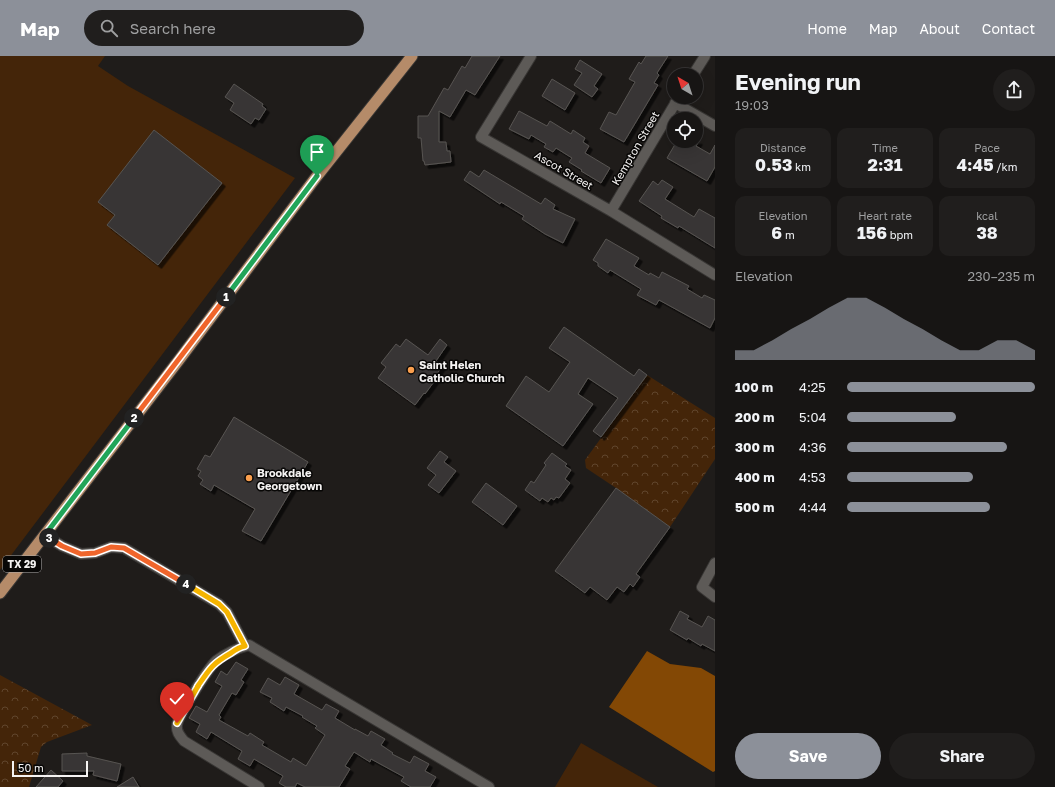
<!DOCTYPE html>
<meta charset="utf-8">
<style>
:root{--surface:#171514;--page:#201e1d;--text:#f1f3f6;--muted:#9e9fa0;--line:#363434;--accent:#8c9099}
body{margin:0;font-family:"Golos Text",sans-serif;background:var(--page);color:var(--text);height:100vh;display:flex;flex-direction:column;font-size:15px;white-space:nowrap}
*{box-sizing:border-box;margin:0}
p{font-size:13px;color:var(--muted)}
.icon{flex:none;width:22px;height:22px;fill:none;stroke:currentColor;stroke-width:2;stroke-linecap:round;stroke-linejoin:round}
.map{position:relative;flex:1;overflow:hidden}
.panel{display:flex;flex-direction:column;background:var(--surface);width:340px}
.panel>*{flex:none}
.needle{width:26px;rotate:321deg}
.fabs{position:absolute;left:667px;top:12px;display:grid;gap:8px}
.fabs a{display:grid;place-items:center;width:36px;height:36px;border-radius:50%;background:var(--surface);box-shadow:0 4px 16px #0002,0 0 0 1px var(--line);font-size:20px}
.scale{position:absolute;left:12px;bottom:10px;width:76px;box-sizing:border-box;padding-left:4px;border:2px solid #f5f3f2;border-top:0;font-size:11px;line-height:14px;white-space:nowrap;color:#f5f3f2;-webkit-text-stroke:3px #080706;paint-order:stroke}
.pin{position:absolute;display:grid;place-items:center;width:34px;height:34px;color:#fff;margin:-41px -17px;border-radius:50% 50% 50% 0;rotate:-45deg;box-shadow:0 0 4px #0007}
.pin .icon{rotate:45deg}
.km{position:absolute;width:20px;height:20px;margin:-10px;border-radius:50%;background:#222;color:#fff;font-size:11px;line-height:20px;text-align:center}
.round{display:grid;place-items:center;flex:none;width:42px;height:42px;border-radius:21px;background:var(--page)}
.headline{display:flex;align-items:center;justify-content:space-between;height:68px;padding:0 20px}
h1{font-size:22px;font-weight:700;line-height:30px}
.stats{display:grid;grid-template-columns:repeat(3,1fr);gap:6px;height:68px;padding:4px 20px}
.stats div{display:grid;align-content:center;border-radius:10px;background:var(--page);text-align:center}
.stats b{font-size:17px;font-weight:700}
.stats small{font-size:11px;font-weight:400}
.stats p{font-size:11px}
.chart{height:112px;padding:8px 20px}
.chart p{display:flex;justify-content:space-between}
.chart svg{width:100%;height:72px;margin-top:4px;fill:var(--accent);opacity:.7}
.action{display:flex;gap:8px;margin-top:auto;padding:8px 20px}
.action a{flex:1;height:46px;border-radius:24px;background:var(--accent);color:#fff;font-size:16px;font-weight:700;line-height:46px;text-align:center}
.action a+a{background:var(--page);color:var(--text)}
ul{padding:0 20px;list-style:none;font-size:13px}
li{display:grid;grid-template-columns:64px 48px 1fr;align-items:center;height:30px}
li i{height:10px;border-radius:5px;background:var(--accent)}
header{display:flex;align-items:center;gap:24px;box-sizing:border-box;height:56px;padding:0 20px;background:var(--accent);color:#fff}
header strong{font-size:19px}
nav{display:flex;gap:22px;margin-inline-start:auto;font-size:14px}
.search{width:280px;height:36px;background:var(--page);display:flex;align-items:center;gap:10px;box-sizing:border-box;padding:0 14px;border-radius:22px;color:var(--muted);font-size:15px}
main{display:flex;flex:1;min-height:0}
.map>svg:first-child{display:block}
.grass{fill:#442509}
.park{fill:url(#park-crowns)}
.water{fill:#834805}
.building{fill:#393634;stroke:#575452;filter:url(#shadow)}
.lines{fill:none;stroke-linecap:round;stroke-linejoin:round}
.minor-casing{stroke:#383634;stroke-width:12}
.primary-casing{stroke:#383634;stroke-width:13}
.minor{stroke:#5d5a57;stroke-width:10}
.primary{stroke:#b58b69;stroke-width:11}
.split-1-casing{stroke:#fff;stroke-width:8}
.split-2-casing{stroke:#fff;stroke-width:8}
.split-3-casing{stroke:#fff;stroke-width:8}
.split-4-casing{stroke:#fff;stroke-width:8}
.split-5-casing{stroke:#fff;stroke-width:8}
.split-6-casing{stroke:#fff;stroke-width:8}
.split-1{stroke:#22a559;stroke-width:5}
.split-2{stroke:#f0652b;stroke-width:5}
.split-3{stroke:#22a559;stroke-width:5}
.split-4{stroke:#f0652b;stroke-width:5}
.split-5{stroke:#f5b400;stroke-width:5}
.split-6{stroke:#f5b400;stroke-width:5}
.poi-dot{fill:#fa9f4e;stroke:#080706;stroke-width:1.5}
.labels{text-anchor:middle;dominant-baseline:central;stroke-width:3;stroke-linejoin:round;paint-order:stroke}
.shield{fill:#080706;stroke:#aeacab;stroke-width:1}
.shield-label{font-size:10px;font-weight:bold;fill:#f5f3f2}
.street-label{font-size:11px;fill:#f5f3f2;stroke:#080706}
.poi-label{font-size:11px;font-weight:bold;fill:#f5f3f2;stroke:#080706;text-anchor:start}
</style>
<header>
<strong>Map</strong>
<div class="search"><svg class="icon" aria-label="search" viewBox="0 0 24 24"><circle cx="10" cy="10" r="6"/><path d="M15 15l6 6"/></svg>Search here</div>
<nav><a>Home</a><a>Map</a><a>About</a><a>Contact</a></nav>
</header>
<main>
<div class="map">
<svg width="715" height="731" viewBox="0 0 715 731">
<defs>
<pattern id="park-crowns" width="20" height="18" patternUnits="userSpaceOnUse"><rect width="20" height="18" fill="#442509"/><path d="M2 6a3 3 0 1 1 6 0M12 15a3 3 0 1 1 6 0" fill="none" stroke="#60452d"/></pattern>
<filter id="shadow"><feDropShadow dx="3.5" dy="3.5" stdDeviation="0" flood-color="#0009"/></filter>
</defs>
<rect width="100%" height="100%" fill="#1f1c1a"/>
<path class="grass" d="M0,0H105L98,10L128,30L295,122L0,514Z
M581,687L658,731H555Z"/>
<path class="park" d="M647,319L715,362V403L670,471L616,432L586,412L585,404Z
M0,619L92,669L47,686L41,691L29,731H0Z"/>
<path class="water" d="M647,595L670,608L701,612L715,620V715L713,716L609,651Z"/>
<path class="building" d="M472,0H500L475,39L466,34L450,61L439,55V86H446L447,95H450L451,106L425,109L424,105H423L421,82H418V60H428L444,32L448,34L462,10L465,12Z
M646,0H668L657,17L659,19L654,27L658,29L624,86L600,73L609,56L616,59L635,26L629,23L639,6L641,8Z
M580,4L602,18L594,30L598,33L592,41L574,29L582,17L575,13Z
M552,23L575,37L565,54L542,40Z
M234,28L263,48L262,50L266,53L259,64L255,62L251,68L230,54L234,47L225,41Z
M519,55L547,70L550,65L571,78L573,74L585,82L583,86L589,90L585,97L610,112L601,127L581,115L582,114L569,106L572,102L556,92L553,96L544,91L546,88L531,79L529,83L509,73Z
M154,74L222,127L158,209L107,169L115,159L98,146Z
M677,85H699L696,90L710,98L715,89V111L707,125L667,102Z
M484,114L541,148L545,142L555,149L553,153L575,163L563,187L545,178L522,163L524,160L501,146L500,148L464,124L470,115L479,121Z
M662,124L673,131L665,143L694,161L699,153L715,162V192L679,170L678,172L661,162L662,160L639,145L653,125L658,129Z
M606,183L639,202L634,210L649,219L650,217L659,222L662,216L689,230L687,233L702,242L704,239L715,244V262L710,272L659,244L656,249L637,239L641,233L610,214L608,217L598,210V207L593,204Z
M564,271L634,320L639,313L647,319L601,381L593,375L618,342L588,322L578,338L593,348L563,390L506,350L526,320L549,336L570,306L549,292Z
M406,283L428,299L440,283L447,289L436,305L442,310L437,318L439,319L425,338L424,337L415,349L378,322L386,311L381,307L396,288L400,291Z
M234,361L308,406L261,485L242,475L255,453L214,429L211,435L200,428L203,424L198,420L201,415L197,413L205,399L210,401Z
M440,395L448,401L444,406L456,415L439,437L428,429L436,419L427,412Z
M552,397L567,408L565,410L571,414L565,423L570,427L559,442L556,441L554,444L551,442L548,446L542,442L540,445L525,434L531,425L534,427L546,409L544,407Z
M486,427L517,450L503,469L472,446Z
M616,432L670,471L636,518L640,521L633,531L630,528L624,536L617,531L607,544L590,531L585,537L555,515Z
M680,555L689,560L687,563L702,571L708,560L715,564V595L702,588L701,590L688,582L687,584L670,574Z
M236,606L248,613L241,624L244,626L236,639L232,637L219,659L221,661L219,664L237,674L248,680L250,677L264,686L262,689L291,706L293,702L306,710L325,679L315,672L317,670L302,661L303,660L286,651L284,655L270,646L272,642L260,636L268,622L280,629L285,621L299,629L294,638L322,654L326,648L339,655L335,662L355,674V673L368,680L371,675L385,683L381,689L393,697L392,698L410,707L414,700L429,708L425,715L436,721L430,731H411L401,725L404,721L371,703L370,706L354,696L345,710L350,713L339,731H305L297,727L295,731H286L279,727L283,720L254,703L250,710L238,703L242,695L211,676L207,683L196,676L200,668L189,662L196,650L207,656L222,630L215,626L221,615L227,619Z
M87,697V700L121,708L117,725L93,719L94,715H62V698Z
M51,714L63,725L58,731H36Z
M133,721L139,731H117Z"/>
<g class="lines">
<g class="minor-casing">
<path id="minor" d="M531,0L481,81L611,155L715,219
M693,19L705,0
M675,47L715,70
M611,155L679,41
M45,479L62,490L81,498L95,497L111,491L124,492L219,548L227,556L245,590
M715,507L702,531L715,541
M259,731L184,685C180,680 176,676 177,669C178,660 209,611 216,605C225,598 238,592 249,589L489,731"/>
</g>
<g class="primary-casing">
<path id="primary" d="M0,537L179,304L317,120L412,0"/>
</g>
<use href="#minor" class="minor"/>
<use href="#primary" class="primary"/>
</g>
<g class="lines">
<g class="split-1-casing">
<path id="split-1" d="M226,241L317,120"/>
</g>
<g class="split-2-casing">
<path id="split-2" d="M134,362L226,241"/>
</g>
<g class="split-3-casing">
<path id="split-3" d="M49,482L45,479L134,362"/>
</g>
<g class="split-4-casing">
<path id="split-4" d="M49,482L62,490L81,498L95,497L111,491L124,492L186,528"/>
</g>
<g class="split-5-casing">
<path id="split-5" d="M186,528L219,548L227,556L245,590C240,591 235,594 231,597C212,608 210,612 198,630"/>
</g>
<g class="split-6-casing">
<path id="split-6" d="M177,667L198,630"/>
</g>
<use href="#split-1" class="split-1"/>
<use href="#split-2" class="split-2"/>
<use href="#split-3" class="split-3"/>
<use href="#split-4" class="split-4"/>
<use href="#split-5" class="split-5"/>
<use href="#split-6" class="split-6"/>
</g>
<g class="poi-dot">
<circle cx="411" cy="314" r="4"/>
<circle cx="249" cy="422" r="4"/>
</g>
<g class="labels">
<rect class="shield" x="3" y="500" width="38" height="16" rx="3"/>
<g class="shield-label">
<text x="22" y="508">TX 29</text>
</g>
<g class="street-label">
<text transform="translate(635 92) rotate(-60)">Kempton Street</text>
<text transform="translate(564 114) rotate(30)">Ascot Street</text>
</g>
<g class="poi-label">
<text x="419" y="308">Saint Helen<tspan x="419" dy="13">Catholic Church</tspan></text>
<text x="257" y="416">Brookdale<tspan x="257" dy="13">Georgetown</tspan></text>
</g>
</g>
</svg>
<div class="fabs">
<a><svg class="needle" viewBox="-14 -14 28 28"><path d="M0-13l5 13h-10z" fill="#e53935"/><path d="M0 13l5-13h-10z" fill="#9e9fa0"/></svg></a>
<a><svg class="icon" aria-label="locate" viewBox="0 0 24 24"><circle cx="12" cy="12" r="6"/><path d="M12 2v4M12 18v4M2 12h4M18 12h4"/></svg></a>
</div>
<div class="scale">50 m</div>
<div class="pin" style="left:317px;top:120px;background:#1e9e55"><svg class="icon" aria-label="arrive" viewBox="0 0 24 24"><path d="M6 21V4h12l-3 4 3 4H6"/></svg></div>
<div class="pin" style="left:177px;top:667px;background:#d93025"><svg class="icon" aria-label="check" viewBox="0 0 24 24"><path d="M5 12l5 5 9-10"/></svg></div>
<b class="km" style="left:226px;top:241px">1</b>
<b class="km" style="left:134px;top:362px">2</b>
<b class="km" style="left:49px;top:482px">3</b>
<b class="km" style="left:186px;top:528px">4</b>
</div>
<section class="panel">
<div class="headline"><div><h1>Evening run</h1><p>19:03</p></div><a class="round"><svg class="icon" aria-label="share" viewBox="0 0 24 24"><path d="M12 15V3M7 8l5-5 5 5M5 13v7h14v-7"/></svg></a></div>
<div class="stats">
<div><p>Distance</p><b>0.53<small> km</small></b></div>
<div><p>Time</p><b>2:31</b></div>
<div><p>Pace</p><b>4:45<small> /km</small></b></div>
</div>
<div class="stats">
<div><p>Elevation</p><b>6<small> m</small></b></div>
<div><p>Heart rate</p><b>156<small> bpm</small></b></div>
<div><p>kcal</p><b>38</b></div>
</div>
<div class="chart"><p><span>Elevation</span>230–235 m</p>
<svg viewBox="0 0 160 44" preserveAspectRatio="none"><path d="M0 44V38L10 38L20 32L30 25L40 19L50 12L60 6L70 6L80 12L90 19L100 25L110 32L120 38L130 38L140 32L150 32L160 38V44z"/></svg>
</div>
<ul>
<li><b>100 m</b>4:25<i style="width:100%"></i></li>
<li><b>200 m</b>5:04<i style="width:58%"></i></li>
<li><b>300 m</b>4:36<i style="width:85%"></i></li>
<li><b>400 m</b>4:53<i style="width:67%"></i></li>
<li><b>500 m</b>4:44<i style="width:76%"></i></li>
</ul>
<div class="action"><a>Save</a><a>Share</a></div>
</section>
</main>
